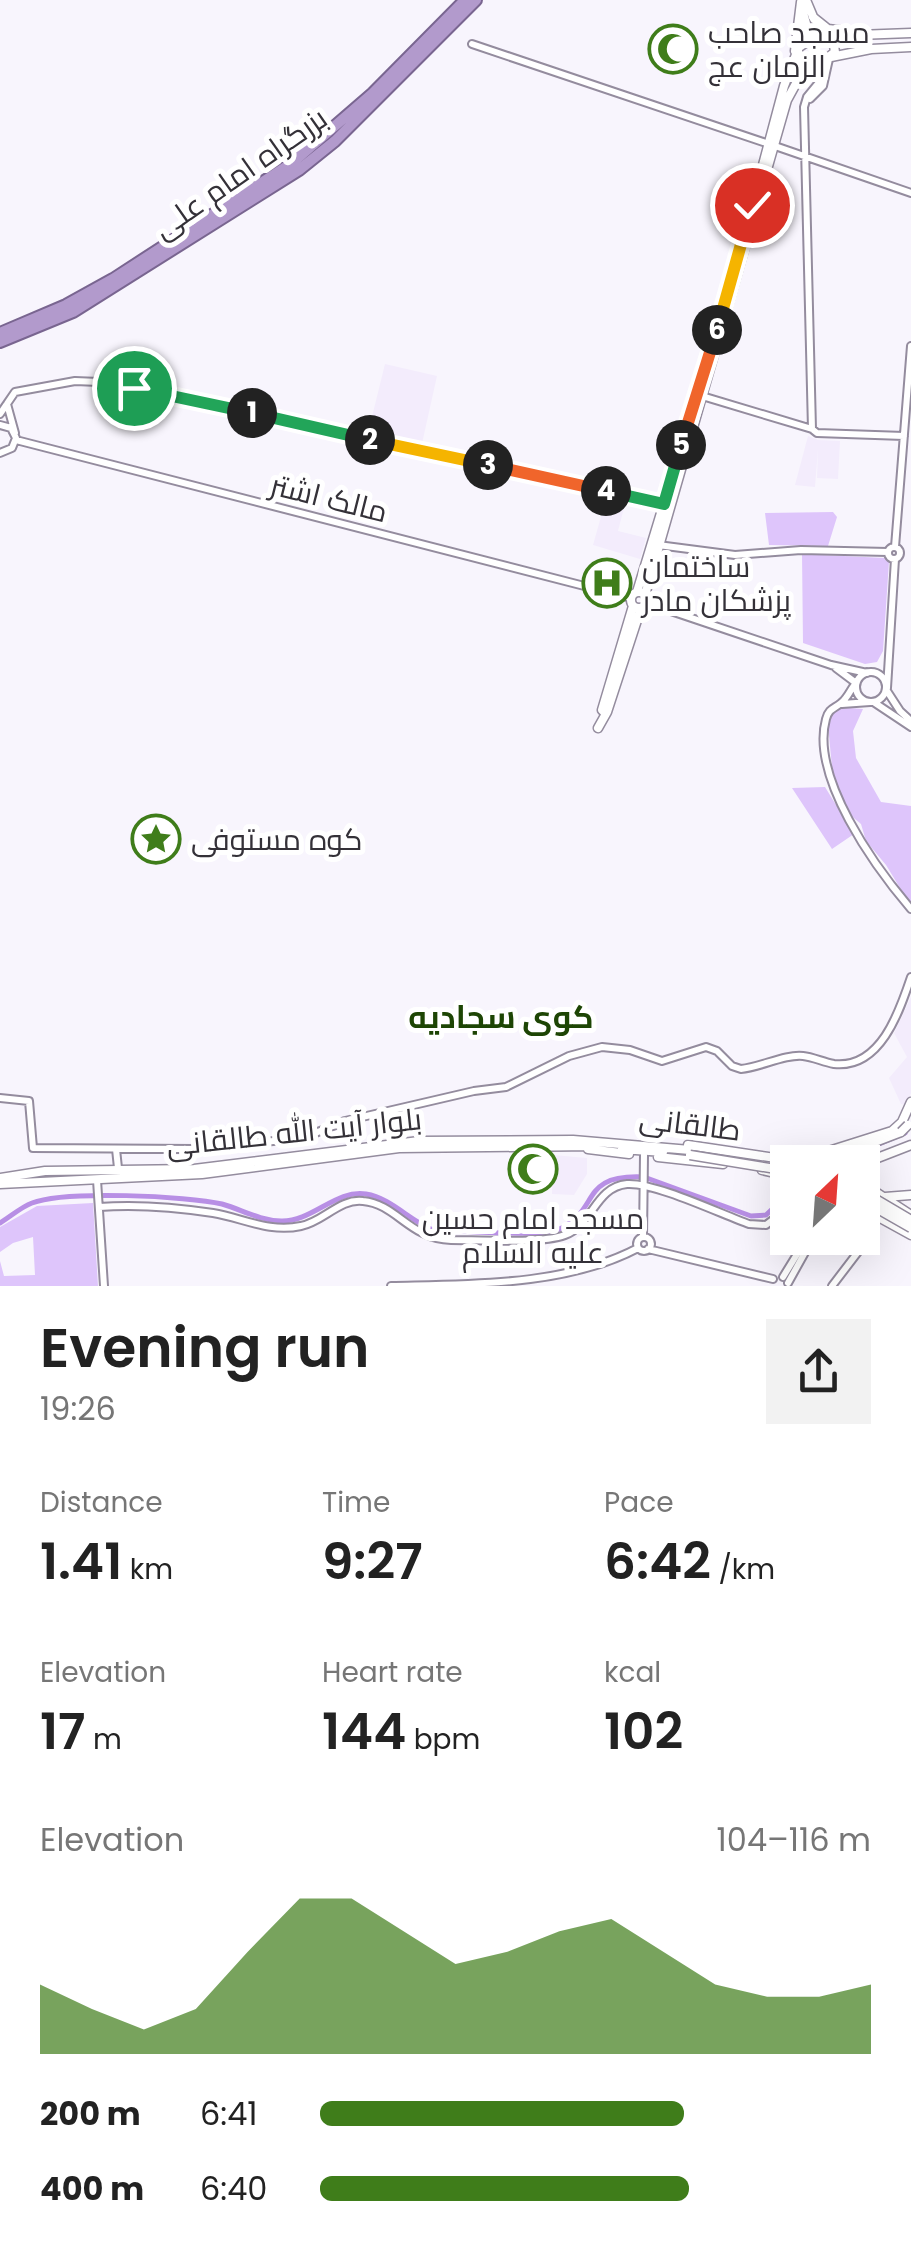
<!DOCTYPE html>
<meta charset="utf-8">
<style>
:root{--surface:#fff;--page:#f2f2f2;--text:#222;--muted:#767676;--accent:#3f7d1a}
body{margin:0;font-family:Poppins,Cairo,sans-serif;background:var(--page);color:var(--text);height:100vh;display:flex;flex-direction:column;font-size:38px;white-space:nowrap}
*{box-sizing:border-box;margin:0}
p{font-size:32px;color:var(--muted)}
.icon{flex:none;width:55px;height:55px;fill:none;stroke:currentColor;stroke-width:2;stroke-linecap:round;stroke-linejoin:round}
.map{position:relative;height:1286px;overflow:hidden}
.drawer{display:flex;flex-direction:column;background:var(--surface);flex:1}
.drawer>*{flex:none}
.needle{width:65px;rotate:25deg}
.buttons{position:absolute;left:770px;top:1145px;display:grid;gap:20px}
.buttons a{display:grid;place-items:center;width:110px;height:110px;border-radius:0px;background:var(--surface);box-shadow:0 10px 40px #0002;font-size:50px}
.pin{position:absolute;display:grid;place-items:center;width:85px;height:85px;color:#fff;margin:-42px;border:5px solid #fff;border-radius:50%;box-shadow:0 2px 10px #0007}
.km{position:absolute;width:50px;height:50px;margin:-25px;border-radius:50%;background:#222;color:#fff;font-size:28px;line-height:50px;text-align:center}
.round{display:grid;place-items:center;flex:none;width:105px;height:105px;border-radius:0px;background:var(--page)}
.head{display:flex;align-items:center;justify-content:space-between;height:170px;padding:0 40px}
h1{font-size:55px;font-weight:600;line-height:75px}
.stats{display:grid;grid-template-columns:repeat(3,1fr);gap:15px;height:170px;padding:10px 40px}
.stats div{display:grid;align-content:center}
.stats b{font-size:50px;font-weight:600}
.stats small{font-size:28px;font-weight:400}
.stats p{font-size:28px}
.chart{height:280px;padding:20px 40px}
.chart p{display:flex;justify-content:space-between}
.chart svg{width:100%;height:180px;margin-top:10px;fill:var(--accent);opacity:.7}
ul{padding:0 40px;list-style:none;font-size:32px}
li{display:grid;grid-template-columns:160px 120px 1fr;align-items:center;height:75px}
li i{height:25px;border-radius:12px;background:var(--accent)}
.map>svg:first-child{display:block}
.built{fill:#f3ecfc}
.green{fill:#dec5fb}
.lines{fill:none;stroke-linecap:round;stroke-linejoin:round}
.canal{stroke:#b88fe5;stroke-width:5}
.tertiary-casing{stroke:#948c9e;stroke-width:10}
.secondary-casing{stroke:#948c9e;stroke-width:11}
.trunk-casing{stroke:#796590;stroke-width:14}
.tertiary{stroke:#fff;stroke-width:6}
.secondary{stroke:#fff;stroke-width:8}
.trunk{stroke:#b29acc;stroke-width:10}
.secondary-bridge-casing{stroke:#948c9e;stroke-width:11;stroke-linecap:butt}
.secondary-bridge{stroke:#fff;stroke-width:8}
.split-1-casing{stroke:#fff;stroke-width:20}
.split-2-casing{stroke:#fff;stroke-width:20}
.split-3-casing{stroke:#fff;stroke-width:20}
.split-4-casing{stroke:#fff;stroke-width:20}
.split-5-casing{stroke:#fff;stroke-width:20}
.split-6-casing{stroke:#fff;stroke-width:20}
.split-7-casing{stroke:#fff;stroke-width:20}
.split-1{stroke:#22a559;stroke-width:12}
.split-2{stroke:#22a559;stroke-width:12}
.split-3{stroke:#f5b400;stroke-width:12}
.split-4{stroke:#f0652b;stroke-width:12}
.split-5{stroke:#22a559;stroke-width:12}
.split-6{stroke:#f0652b;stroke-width:12}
.split-7{stroke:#f5b400;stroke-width:12}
.labels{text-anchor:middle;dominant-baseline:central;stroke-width:10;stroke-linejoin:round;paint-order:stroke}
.poi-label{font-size:30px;fill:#343138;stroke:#fff;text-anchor:start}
.street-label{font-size:30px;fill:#343138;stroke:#fff}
.neighbourhood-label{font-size:32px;font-weight:bold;fill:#1d4504;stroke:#fff}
</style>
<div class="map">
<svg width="911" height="1286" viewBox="0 0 911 1286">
<rect width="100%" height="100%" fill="#f8f5fd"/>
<path class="built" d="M385,364L437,376L421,448L367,437Z
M808,436L818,440L840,441L838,479L817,478L818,449L815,487L795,485Z
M606,499L625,504L618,531L646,538L640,559L593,545Z
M911,997V1093L906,1105L901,1104L889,1078L907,1057L894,1033Z
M553,1155L587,1158V1174L574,1195L552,1194Z"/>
<path class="green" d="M833,512L837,517L828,546L769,545L765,513Z
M802,554L885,558L889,562L883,651L877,662L865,664L803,643Z
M838,707L863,709L853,731L856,758L881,802L911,806V906L886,865L866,841L861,824L849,814L833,778L828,725L831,715Z
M825,787L854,834L832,849L792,788Z
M93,1203L98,1286H0V1261L4,1276L35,1275L33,1237L13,1243L0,1252V1227L37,1206Z"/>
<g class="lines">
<path class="canal" d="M874,1146L905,1133
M829,1162L849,1154
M0,1223C10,1217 21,1207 32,1203C64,1190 188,1196 222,1204C243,1210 258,1220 281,1221C312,1222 336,1189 366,1194C391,1198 410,1221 433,1230C461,1230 544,1239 564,1227C600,1206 581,1174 644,1177L751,1216L766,1215L788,1194"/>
<g class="tertiary-casing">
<path id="tertiary" d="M472,44L769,144
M811,68L821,80L807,97L804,107L812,429
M810,99L823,86L829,59
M775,146L911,193
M702,396L812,429L817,433L904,436
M7,404L15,433
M0,414L15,392L75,381L99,382L667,505
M0,425L11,428L16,438L12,448L0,453
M16,440L631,598
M658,545L735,555L801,550L888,552
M888 553a6 6 0 1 1 12 0a6 6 0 1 1-12 0Z
M895,547L911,346
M647,603L831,665L867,673
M836,668L856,683
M856 687a15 15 0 1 1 30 0a15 15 0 1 1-30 0Z
M855,684C851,689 847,699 841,703C834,709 829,708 826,719C810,777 875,867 911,909
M887,688L895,559
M887,691L900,711L911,721
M875,703L911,727
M842,704L870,702
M0,1098L29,1101L33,1148L195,1149L303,1138L345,1121L474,1091L506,1087L569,1056L602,1047L630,1050L662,1061L706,1047L717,1051L732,1066L741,1069C761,1067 785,1054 803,1056C813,1057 823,1062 834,1064C880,1069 899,1013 911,977
M116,1149L118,1168
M97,1180L104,1286
M99,1207C138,1204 174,1207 213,1213C243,1218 269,1233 301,1226C323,1222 340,1198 363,1201C397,1204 409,1239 451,1240C478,1240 541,1244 565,1235C593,1225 595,1187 627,1184C654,1182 721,1214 749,1224L766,1225L788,1208
M643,1237L644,1155
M637 1244a7 7 0 1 1 14 0a7 7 0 1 1-14 0Z
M648,1249L773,1279
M783,1277L807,1238
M788,1283L813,1238
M391,1286C473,1284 566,1286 638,1248
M832,1286L871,1235L875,1214"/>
</g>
<g class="secondary-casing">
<path id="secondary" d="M806,0L814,19
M802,9L807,27L805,41
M813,17L828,29L854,32
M817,35H827L833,39L835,52L816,67H806L798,59V48Z
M831,36L911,33
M795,51L801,2
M831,57L871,49L911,47
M631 600a8 8 0 1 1 16 0a8 8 0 1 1-16 0Z
M637,592L736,266L784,86L797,52
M645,595L787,100L799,78L811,68
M604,712L602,710L633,606
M598,728L607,712L641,608
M688,1145L802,1162
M588,1149L629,1154
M622,1149L663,1152
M658,1157L723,1164
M797,1161L892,1131L902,1122L911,1102
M846,1162L854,1150L901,1132
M862,1164L911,1145
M762,1170L788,1176
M0,1178L45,1171L194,1169L419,1141L573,1140L690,1150
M862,1183L911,1215
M0,1184L202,1174L399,1148L593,1146
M885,1197L911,1195
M862,1208L911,1235"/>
</g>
<g class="trunk-casing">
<path id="trunk" d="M0,333L66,305L113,279L292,163L373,93L465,0
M0,342L73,312L299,170L335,141L476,0"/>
</g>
<use href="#tertiary" class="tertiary"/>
<use href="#secondary" class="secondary"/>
<use href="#trunk" class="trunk"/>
<g class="secondary-bridge-casing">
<path id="secondary-bridge" d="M901,1132L908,1125
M690,1155L788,1171
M862,1191L911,1220
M862,1200L911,1228"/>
</g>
<use href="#secondary-bridge" class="secondary-bridge"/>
</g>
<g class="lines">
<g class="split-1-casing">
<path id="split-1" d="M134,388L252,413"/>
</g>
<g class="split-2-casing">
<path id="split-2" d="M252,413L370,440"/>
</g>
<g class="split-3-casing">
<path id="split-3" d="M370,440L488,465"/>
</g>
<g class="split-4-casing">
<path id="split-4" d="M488,465L606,491"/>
</g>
<g class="split-5-casing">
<path id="split-5" d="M606,491L664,504L681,445"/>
</g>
<g class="split-6-casing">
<path id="split-6" d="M681,445L717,330"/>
</g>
<g class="split-7-casing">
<path id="split-7" d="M717,330L752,205"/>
</g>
<use href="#split-1" class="split-1"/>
<use href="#split-2" class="split-2"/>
<use href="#split-3" class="split-3"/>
<use href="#split-4" class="split-4"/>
<use href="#split-5" class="split-5"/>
<use href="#split-6" class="split-6"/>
<use href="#split-7" class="split-7"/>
</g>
<defs>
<g id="mosque-ring" transform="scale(2.5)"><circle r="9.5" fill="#fff" stroke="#3f7d1a" stroke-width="1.5"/><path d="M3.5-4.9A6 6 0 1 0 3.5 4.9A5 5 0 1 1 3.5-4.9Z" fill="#3f7d1a"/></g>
<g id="hospital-ring" transform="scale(2.5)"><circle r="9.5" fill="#fff" stroke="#3f7d1a" stroke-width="1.5"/><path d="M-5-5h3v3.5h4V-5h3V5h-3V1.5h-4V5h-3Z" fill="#3f7d1a"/></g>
<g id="sight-ring" transform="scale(2.5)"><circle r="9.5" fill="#fff" stroke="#3f7d1a" stroke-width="1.5"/><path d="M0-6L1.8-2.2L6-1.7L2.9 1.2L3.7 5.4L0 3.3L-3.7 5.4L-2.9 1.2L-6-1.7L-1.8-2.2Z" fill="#3f7d1a"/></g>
</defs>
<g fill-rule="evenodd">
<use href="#mosque-ring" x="673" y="49"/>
<use href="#hospital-ring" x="607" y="583"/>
<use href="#sight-ring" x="156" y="839"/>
<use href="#mosque-ring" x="533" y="1169"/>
</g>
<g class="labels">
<g class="poi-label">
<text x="708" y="32">مسجد صاحب<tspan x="708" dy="34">الزمان عج</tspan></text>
<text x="642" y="566">ساختمان<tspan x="642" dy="34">پزشکان مادر</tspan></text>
<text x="191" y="839">کوه مستوفی</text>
<text x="533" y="1218" text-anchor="middle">مسجد امام حسین<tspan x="533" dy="34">علیه السلام</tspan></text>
</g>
<g class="street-label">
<text transform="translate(240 173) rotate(-35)">بزرگراه امام علی</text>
<text transform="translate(329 498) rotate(14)">مالک اشتر</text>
<text transform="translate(690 1124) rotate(7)">طالقانی</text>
<text transform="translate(294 1132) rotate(-6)">بلوار آیت الله طالقانی</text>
</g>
<g class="neighbourhood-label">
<text x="501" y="1016">کوی سجادیه</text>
</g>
</g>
</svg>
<div class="buttons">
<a><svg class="needle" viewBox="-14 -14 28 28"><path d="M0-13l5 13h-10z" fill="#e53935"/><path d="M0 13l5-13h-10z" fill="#767676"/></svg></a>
</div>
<div class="pin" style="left:134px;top:388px;background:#1e9e55"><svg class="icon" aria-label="arrive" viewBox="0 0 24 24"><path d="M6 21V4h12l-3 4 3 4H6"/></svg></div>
<div class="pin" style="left:752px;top:205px;background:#d93025"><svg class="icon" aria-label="check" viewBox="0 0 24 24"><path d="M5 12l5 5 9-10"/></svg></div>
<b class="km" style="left:252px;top:413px">1</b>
<b class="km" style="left:370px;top:440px">2</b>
<b class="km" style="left:488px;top:465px">3</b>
<b class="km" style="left:606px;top:491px">4</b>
<b class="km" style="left:681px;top:445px">5</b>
<b class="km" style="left:717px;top:330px">6</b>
</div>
<section class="drawer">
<div class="head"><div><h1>Evening run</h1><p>19:26</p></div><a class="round"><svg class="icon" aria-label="share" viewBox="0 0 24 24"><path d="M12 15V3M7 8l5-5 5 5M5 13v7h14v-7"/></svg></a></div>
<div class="stats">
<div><p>Distance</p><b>1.41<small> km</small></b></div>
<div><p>Time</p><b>9:27</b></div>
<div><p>Pace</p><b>6:42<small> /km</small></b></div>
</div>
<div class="stats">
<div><p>Elevation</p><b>17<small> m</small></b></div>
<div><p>Heart rate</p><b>144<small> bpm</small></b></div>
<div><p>kcal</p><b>102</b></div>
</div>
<div class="chart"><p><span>Elevation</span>104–116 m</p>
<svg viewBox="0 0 160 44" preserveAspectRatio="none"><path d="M0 44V27L10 33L20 38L30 33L40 19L50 6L60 6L70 14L80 22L90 19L100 14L110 11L120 19L130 27L140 30L150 30L160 27V44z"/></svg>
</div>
<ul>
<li><b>200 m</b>6:41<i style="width:66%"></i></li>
<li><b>400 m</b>6:40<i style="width:67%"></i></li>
</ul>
</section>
